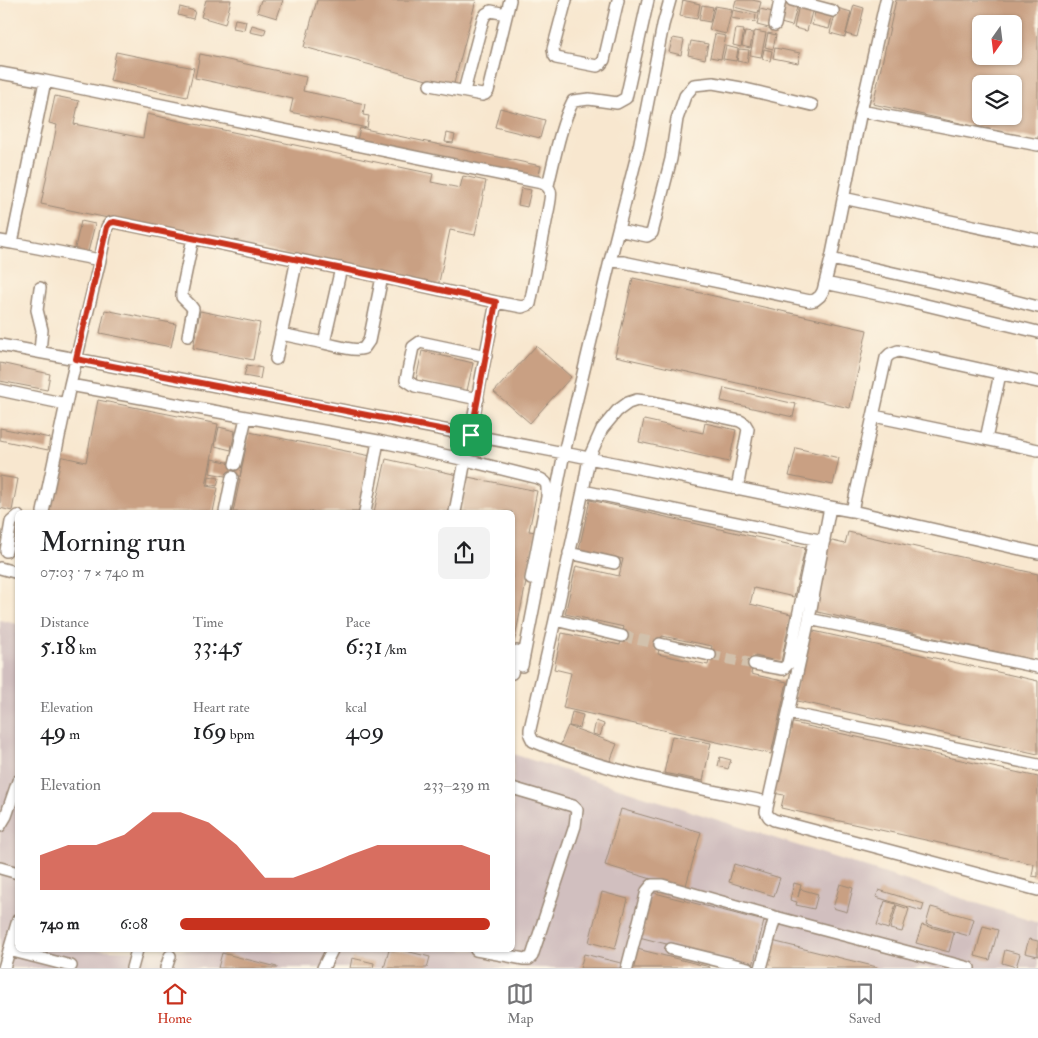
<!DOCTYPE html>
<meta charset="utf-8">
<style>
:root{--surface:#fff;--page:#f2f2f2;--text:#202124;--muted:#757577;--line:#e0e0e0;--accent:#c8321e}
body{margin:0;font-family:"IM FELL Double Pica",serif;background:var(--page);color:var(--text);height:100vh;display:flex;flex-direction:column;font-size:19px;white-space:nowrap}
*{box-sizing:border-box;margin:0}
p{font-size:16px;color:var(--muted)}
.icon{flex:none;width:28px;height:28px;fill:none;stroke:currentColor;stroke-width:2;stroke-linecap:round;stroke-linejoin:round}
.map{position:relative;flex:1;overflow:hidden}
.panel{position:absolute;left:15px;top:510px;width:500px;height:442px;display:flex;flex-direction:column;background:var(--surface);border-radius:8px;box-shadow:0 1px 4px #0004}
.panel>*{flex:none}
.needle{width:32px;rotate:194deg}
.tools{position:absolute;left:972px;top:15px;display:grid;gap:10px}
.tools a{display:grid;place-items:center;width:50px;height:50px;border-radius:8px;background:var(--surface);box-shadow:0 1px 4px #0004;font-size:25px}
.pin{position:absolute;display:grid;place-items:center;width:42px;height:42px;color:#fff;margin:-21px;border-radius:10px;box-shadow:0 2px 8px #0006}
.round{display:grid;place-items:center;flex:none;width:52px;height:52px;border-radius:8px;background:var(--page)}
.overview{display:flex;align-items:center;justify-content:space-between;height:85px;padding:0 25px}
h1{font-size:28px;font-weight:600;line-height:38px}
.metrics{display:grid;grid-template-columns:repeat(3,1fr);gap:8px;height:85px;padding:5px 25px}
.metrics div{display:grid;align-content:center}
.metrics b{font-size:25px;font-weight:600}
.metrics small{font-size:14px;font-weight:400}
.metrics p{font-size:14px}
.chart{height:140px;padding:10px 25px}
.chart p{display:flex;justify-content:space-between}
.chart svg{width:100%;height:90px;margin-top:5px;fill:var(--accent);opacity:.7}
ul{padding:0 25px;list-style:none;font-size:16px}
li{display:grid;grid-template-columns:80px 60px 1fr;align-items:center;height:38px}
li i{height:12px;border-radius:6px;background:var(--accent)}
.dock{display:flex;justify-content:space-around;align-items:center;height:70px;border-top:1px solid var(--line);background:var(--surface);font-size:14px;color:var(--muted)}
.dock a{display:grid;justify-items:center;gap:2px}
.dock .active{color:var(--accent)}
.map>svg:first-child{display:block}
.industrial{fill:#d1bfbf}
.building{fill:#c9a083;fill-rule:evenodd}
.lines{fill:none;stroke-linecap:round;stroke-linejoin:round}
.minor-tunnel{stroke:#d2c1ac;stroke-width:11;stroke-dasharray:11 5.5;stroke-linecap:butt}
.minor-casing{stroke:#9a8876;stroke-width:14}
.minor{stroke:#fff;stroke-width:11}
.route-casing{stroke:#fff;stroke-width:10}
.route{stroke:#c8321e;stroke-width:6}
</style>
<div class="map">
<svg width="1038" height="968" viewBox="0 0 1038 968">
<rect width="100%" height="100%" fill="#fcf5e5"/>
<filter id="ink" filterUnits="userSpaceOnUse"><feTurbulence type="fractalNoise" baseFrequency=".02" numOctaves="2"/><feDisplacementMap in="SourceGraphic" scale="10" xChannelSelector="R" yChannelSelector="G"/><feConvolveMatrix kernelMatrix="1 2 1 2 8 2 1 2 1" color-interpolation-filters="sRGB"/></filter>
<filter id="wash" filterUnits="userSpaceOnUse"><feTurbulence type="fractalNoise" baseFrequency=".0096" numOctaves="4" result="noise"/><feDisplacementMap in="SourceGraphic" scale="20" xChannelSelector="R" yChannelSelector="G"/><feGaussianBlur stdDeviation="1.12" result="paint"/><feColorMatrix in="noise" values="0 0 0 0 0 0 0 0 0 0 0 0 0 0 0 0 0 1.4 0 .05"/><feComposite in="paint" operator="in"/></filter>
<g filter="url(#wash)">
<rect width="100%" height="100%" fill="#f8e7cf"/>
<path class="industrial" d="M0,620L17,624L18,950H512L513,754L1038,923V968H0Z"/>
<g id="blocks">
<path class="building" d="M206,0H231L225,24L201,17Z
M261,0H283L277,18L257,12Z
M317,0H476L453,87L304,47Z
M683,0L700,4L697,19L680,16Z
M736,0H752L761,2L758,13L734,7Z
M783,0L798,3L792,26L777,22Z
M896,0H1038V140L873,104ZM981,24H1014V56H981ZM981,84H1014V116H981Z
M702,5L713,7L710,22L699,20Z
M799,5L813,8L807,31L794,28Z
M854,5L864,8L857,37L846,34Z
M715,6L732,9L726,34L709,30Z
M180,7L195,11L193,19L178,15Z
M816,8L833,12L829,29L812,25Z
M837,8L851,12L845,37L830,33Z
M760,9L773,12L769,28L757,25Z
M733,10L756,15L755,22L731,18Z
M235,19L246,21L244,30L233,28Z
M252,25L266,29L264,35L250,32Z
M736,29L744,30L741,47L733,45Z
M755,31L766,33L761,57L750,55Z
M745,32L753,33L750,48L742,46Z
M768,33L776,35L773,49L765,47Z
M715,34L726,36L721,59L710,57Z
M673,38L684,40L681,55L669,52Z
M691,41L708,44L705,59L688,55Z
M726,46L738,49L736,61L723,59Z
M775,48L800,53L798,63L773,58Z
M739,49L749,50L747,63L737,61Z
M764,49L772,51L770,61L762,59Z
M116,52L194,68L187,97L110,81Z
M200,54L306,77L303,91L365,104L363,115L369,116L367,128L290,112L293,99L195,78Z
M55,96L79,101L74,124L143,138L147,114L433,174L431,182L460,188L463,176L486,181L475,235L450,230L438,287L41,204L57,125L49,123Z
M500,108L545,120L540,138L495,127Z
M360,128L541,166L538,178L357,140Z
M447,133L455,135L453,143L445,142Z
M521,188L531,190L527,207L518,205Z
M81,221L95,224L87,256L74,252Z
M633,278L867,330L850,408L615,356Z
M105,310L176,324L171,347L100,333Z
M200,311L260,323L253,360L193,348Z
M536,346L571,377L530,423L494,392Z
M422,351L473,363L467,391L416,380Z
M0,363L50,374L47,390L0,381Z
M247,365L262,368L260,379L244,376Z
M724,388L796,404L793,417L721,401Z
M98,400L218,424L206,486L218,488L213,512H48L59,456L86,462Z
M644,420L703,433L705,423L736,430L729,462L639,442Z
M219,427L235,431L231,450L215,446Z
M0,428L50,438L48,450L0,440Z
M249,432L371,456L360,512H233L240,479L210,473L212,459L242,465L240,477Z
M796,448L839,458L833,485L789,476Z
M386,459L458,475L450,512H374Z
M0,476L18,479L12,511L0,508Z
M209,476L219,478L217,486L208,484Z
M468,477L537,491L529,531L536,532L513,648H512V512H461Z
M590,500L805,548L794,597L754,588L750,604L791,614L781,662L755,656L751,674L787,682L771,754L563,708L571,673L554,669L562,633L620,645L624,627L565,614L576,566L619,576L623,559L579,549ZM662,636L712,646L708,665L658,654Z
M848,532L1038,574V661L813,611L828,540L845,544Z
M809,630L1038,681V754L793,700Z
M572,712L583,715L580,728L569,726Z
M596,721L604,724L600,736L593,734Z
M789,722L1038,777V877L1032,876L1034,864L781,808L784,795L773,793Z
M568,726L617,744L609,764L560,746Z
M672,736L711,743L703,781L664,773Z
M720,757L731,760L728,769L718,766Z
M621,809L701,832L685,889L605,865Z
M734,864L780,878L774,896L729,882Z
M794,883L801,885L798,897L800,889L818,894L814,909L796,905L797,902L790,900Z
M840,884L853,888L847,912L833,908Z
M879,890L924,904L922,911L876,897Z
M602,892L628,899L615,949L589,942Z
M651,892L764,921L753,966L639,937Z
M885,901L896,904L888,929L877,925Z
M897,905L909,909L902,932L890,929Z
M931,907L974,919L969,936L926,924Z
M922,925L954,933L949,952L916,943Z
M983,926L998,930L990,960L975,956Z
M1029,939L1038,941V956L1025,953Z
M772,941L877,967V968H765Z
M637,949L710,967V968H632Z
M389,950H402L430,957L427,968H384Z
M1005,950L1020,954L1016,967L1002,963Z
M222,953L277,967V968H218Z
M584,954L621,963L620,968H580Z
M352,958L374,963L373,968H350Z"/>
</g>
</g>
<g filter="url(#ink)">
<use href="#blocks" fill-opacity="0" stroke="#9a8876" stroke-width="1"/>
<g class="lines">
<path class="minor-tunnel" d="M622,636L660,644
M710,655L754,664"/>
<g class="minor-casing">
<path id="minor" d="M566,0L553,49L554,55L556,58L597,66L601,64L604,60L618,0
M792,0L833,11
M775,25L780,0
M0,73L45,81L542,183C553,188 551,195 549,206L530,304L522,307L496,302L455,512
M430,85L482,95L485,94L488,91L510,0
M464,91L483,19L486,14L491,11L506,14
M861,111L1038,145
M548,185C555,157 560,127 573,101L589,99L617,103L626,98L648,0
M843,198L1038,240
M618,230L647,236L652,233L671,159L677,119L685,96L694,85L713,83L741,88L812,105
M0,241L12,243L45,81
M12,243L100,260
M831,259L983,293L1038,307
M610,261L623,262L810,301L815,300L820,296L823,291L831,259L861,111L886,0
M341,268L324,343C332,345 358,352 364,348C365,347 368,342 369,341L382,277
M825,283L901,299L1038,332
M281,334L324,343
M188,336L193,309L190,305L182,297V291L193,238
M0,345L76,359L564,453L830,507
M40,352L42,330L37,310L40,288
M276,359L297,259
M70,385L378,441L466,460L538,478C549,482 547,486 547,497L531,579
M0,390L66,404
M478,399L415,386L406,380L413,347L420,342L486,356
M874,416L1038,450
M986,439L1000,374
M235,464L246,418
M583,491L824,541
M852,511L886,358L890,354L898,351L1038,382
M43,512L70,385L100,260L107,227L110,223L114,222L367,274L496,302
M225,512L232,477
M365,512L378,441
M6,551L11,522L18,516
M569,553L614,563
M1038,553L852,511L830,507L809,619L766,812L769,817L774,820L1038,890
M0,568L18,573
M809,619L1038,667
M555,620L530,729V735L533,741C607,773 689,786 768,802
M622,636L555,620L583,491L589,458L602,429L617,411L628,403L637,400L653,402L740,421L745,424L748,429L737,489
M660,644L710,655
M754,664L783,669L788,664L814,540
M522,666L564,453L610,261L639,147L663,25L670,0
M512,673L517,651
M788,713L1038,765
M0,826L6,816L18,781
M0,868L18,873
M671,949L748,968
M9,950L71,966
M476,950L524,959H529L532,956L575,826L577,810L573,806L512,788
M4,968L18,920
M132,968L137,950
M166,968L170,956
M323,968L332,950
M627,968L647,891L652,885H662L775,917L969,968
M761,968L775,917"/>
</g>
<use href="#minor" class="minor"/>
</g>
</g>
<g class="lines" filter="url(#ink)">
<g class="route-casing">
<path id="route" d="M114,222L367,274L496,302L471,435L76,359L107,227L110,223Z"/>
</g>
<use href="#route" class="route"/>
</g>
</svg>
<div class="tools">
<a><svg class="needle" viewBox="-14 -14 28 28"><path d="M0-13l5 13h-10z" fill="#e53935"/><path d="M0 13l5-13h-10z" fill="#757577"/></svg></a>
<a><svg class="icon" aria-label="layers" viewBox="0 0 24 24"><path d="M12 4l9 5-9 5-9-5zM3 14l9 5 9-5"/></svg></a>
</div>
<div class="pin" style="left:471px;top:435px;background:#1e9e55"><svg class="icon" aria-label="arrive" viewBox="0 0 24 24"><path d="M6 21V4h12l-3 4 3 4H6"/></svg></div>
<section class="panel">
<div class="overview"><div><h1>Morning run</h1><p>07:03 · 7 × 740 m</p></div><a class="round"><svg class="icon" aria-label="share" viewBox="0 0 24 24"><path d="M12 15V3M7 8l5-5 5 5M5 13v7h14v-7"/></svg></a></div>
<div class="metrics">
<div><p>Distance</p><b>5.18<small> km</small></b></div>
<div><p>Time</p><b>33:45</b></div>
<div><p>Pace</p><b>6:31<small> /km</small></b></div>
</div>
<div class="metrics">
<div><p>Elevation</p><b>49<small> m</small></b></div>
<div><p>Heart rate</p><b>169<small> bpm</small></b></div>
<div><p>kcal</p><b>409</b></div>
</div>
<div class="chart"><p><span>Elevation</span>233–239 m</p>
<svg viewBox="0 0 160 44" preserveAspectRatio="none"><path d="M0 44V27L10 22L20 22L30 17L40 6L50 6L60 11L70 22L80 38L90 38L100 33L110 27L120 22L130 22L140 22L150 22L160 27V44z"/></svg>
</div>
<ul>
<li><b>740 m</b>6:08<i style="width:100%"></i></li>
</ul>
</section>
</div>
<nav class="dock">
<a class="active"><svg class="icon" aria-label="home" viewBox="0 0 24 24"><path d="M3 11l9-7 9 7M6 9v11h12V9"/></svg>Home</a>
<a><svg class="icon" aria-label="map" viewBox="0 0 24 24"><path d="M3 6l6-2 6 2 6-2v14l-6 2-6-2-6 2zM9 4v14M15 6v14"/></svg>Map</a>
<a><svg class="icon" aria-label="saved" viewBox="0 0 24 24"><path d="M7 4h10v16l-5-4-5 4z"/></svg>Saved</a>
</nav>
